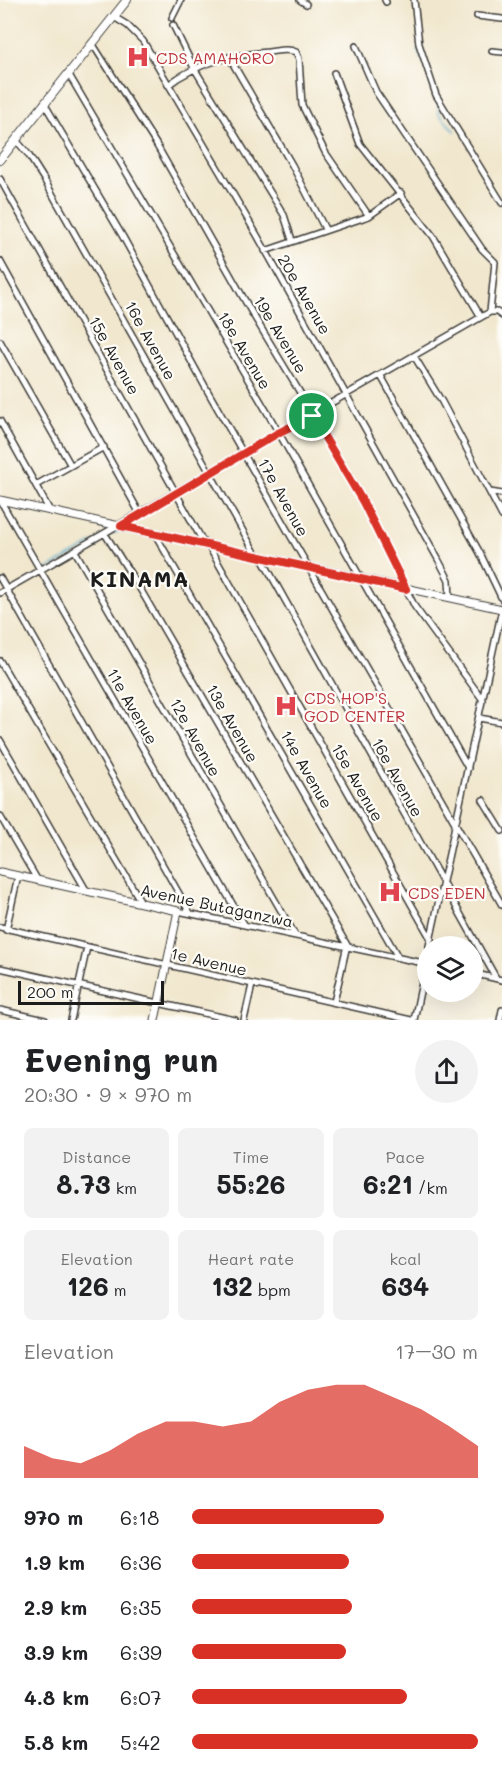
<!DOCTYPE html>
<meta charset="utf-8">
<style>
:root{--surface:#fff;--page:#f2f2f2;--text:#202124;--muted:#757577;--accent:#d93025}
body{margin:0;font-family:Mali,sans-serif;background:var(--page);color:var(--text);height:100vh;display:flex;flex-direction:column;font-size:22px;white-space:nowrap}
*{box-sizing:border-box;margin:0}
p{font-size:20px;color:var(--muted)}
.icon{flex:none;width:33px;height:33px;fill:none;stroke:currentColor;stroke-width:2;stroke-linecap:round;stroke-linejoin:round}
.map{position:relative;height:1020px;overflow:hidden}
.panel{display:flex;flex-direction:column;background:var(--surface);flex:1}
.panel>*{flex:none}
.controls{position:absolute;left:417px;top:936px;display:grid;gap:12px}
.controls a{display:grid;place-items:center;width:66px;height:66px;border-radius:50%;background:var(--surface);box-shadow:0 6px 24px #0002;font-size:30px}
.scale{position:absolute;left:18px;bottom:15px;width:146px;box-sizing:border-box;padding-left:6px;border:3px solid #1c1c1c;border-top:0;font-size:16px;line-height:21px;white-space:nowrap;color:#1c1c1c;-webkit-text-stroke:4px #fdfcf7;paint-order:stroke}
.pin{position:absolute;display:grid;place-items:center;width:51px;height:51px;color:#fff;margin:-26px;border:3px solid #fff;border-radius:50%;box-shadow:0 2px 6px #0007}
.round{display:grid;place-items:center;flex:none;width:63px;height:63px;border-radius:32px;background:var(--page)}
.headline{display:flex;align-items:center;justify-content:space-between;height:102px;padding:0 24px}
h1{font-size:33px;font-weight:700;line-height:45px}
.figures{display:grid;grid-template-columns:repeat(3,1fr);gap:9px;height:102px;padding:6px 24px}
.figures div{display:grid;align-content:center;border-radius:9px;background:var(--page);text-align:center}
.figures b{font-size:26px;font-weight:700}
.figures small{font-size:16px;font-weight:400}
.figures p{font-size:16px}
.chart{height:168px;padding:12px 24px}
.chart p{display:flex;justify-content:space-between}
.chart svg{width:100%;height:108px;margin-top:6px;fill:var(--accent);opacity:.7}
ul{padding:0 24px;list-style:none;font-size:20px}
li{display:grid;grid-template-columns:96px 72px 1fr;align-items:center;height:45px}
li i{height:15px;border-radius:8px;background:var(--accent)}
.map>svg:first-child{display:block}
.built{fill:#ebd1eb}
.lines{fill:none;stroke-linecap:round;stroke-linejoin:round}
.stream{stroke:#4ea8cc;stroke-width:1.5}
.minor-casing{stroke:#3c3a37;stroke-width:8}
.tertiary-casing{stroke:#3c3a37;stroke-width:9}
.primary-casing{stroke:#3c3a37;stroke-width:10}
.minor{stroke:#fff;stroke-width:5}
.tertiary{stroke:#fff;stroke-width:7}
.primary{stroke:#fff;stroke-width:8}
.route-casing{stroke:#fff;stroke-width:12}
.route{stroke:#d93025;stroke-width:8}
.labels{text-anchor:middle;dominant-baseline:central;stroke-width:4.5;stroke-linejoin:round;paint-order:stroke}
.health-label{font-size:16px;fill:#be3a42;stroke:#fdfcf7;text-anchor:start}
.street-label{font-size:16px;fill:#1c1c1c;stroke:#fdfcf7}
.district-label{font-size:22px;font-weight:bold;letter-spacing:1.5px;fill:#1c1c1c;stroke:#fdfcf7}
</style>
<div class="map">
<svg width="502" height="1020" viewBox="0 0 502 1020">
<rect width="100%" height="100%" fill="#fdfcf7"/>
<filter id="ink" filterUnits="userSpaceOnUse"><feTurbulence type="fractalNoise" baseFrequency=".0167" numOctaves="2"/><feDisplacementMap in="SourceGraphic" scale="12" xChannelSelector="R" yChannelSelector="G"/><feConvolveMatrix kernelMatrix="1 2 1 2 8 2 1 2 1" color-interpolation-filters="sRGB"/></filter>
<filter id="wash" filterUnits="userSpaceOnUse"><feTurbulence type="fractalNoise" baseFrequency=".008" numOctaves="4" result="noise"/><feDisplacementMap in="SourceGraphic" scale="24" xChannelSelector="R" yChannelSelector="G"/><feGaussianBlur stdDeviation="1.35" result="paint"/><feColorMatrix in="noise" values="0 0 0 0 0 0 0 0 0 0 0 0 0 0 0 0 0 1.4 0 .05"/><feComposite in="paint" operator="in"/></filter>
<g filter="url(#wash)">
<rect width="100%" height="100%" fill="#f1e7ce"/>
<path class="built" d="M290,696L296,708L281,715L276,704Z"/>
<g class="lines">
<path class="stream" d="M417,49L421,59
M438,103L439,114L455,131
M100,524L105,529
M109,535L124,529
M46,570L104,537"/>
</g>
</g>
<g filter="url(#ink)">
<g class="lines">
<g class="minor-casing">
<path id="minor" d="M300,0L306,4
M385,0L386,2
M414,0L419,44L436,95L502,203
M477,16L502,19
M114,17L127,25L143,41L257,235L438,559L449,580L450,598
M172,18L181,0
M173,25L194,68L284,215L292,240
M92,43L156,144L252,313L299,391L363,503L415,607L483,700
M356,46L376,92L482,249L495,262L490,312
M492,51L502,52
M229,57L292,165L325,229
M68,73L267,412L468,768
M334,73L360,144L433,236L481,317
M168,85C198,62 231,55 268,52C277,51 288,48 296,52L299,59L302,105L325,152L369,216
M44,103L123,237L207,390L502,905
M16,140L28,154L45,181L257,556
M0,179L205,545
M265,251L369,216L401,193
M0,261L139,512
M0,341L70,464
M414,356L442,402L502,516
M381,376L480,553L502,599
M0,421L50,511
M36,485L104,447
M490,492L502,494
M0,500L244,924
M105,534L139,587L347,945L334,1002
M155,534L398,957
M208,545L431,939
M75,551L295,935
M261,557L496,978
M0,578L190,913
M0,593L490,312H497L502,316
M0,661L141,902
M479,718L502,722
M0,740L86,890
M483,800L502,831
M0,816L38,881
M178,911L428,964
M0,927L411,1020
M6,930L18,876
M429,946L502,609
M0,968L235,1020
M472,973L502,980
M0,1010L45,1020
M71,1020L87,947
M244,1020L252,985
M414,1020L428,954
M500,1020L502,1010"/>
</g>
<g class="tertiary-casing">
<path id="tertiary" d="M0,500L502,609
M0,872L178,911L155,1020"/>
</g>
<g class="primary-casing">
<path id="primary" d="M0,160L127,0"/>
</g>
<use href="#minor" class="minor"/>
<use href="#tertiary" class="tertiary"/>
<use href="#primary" class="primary"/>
</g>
</g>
<g class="lines" filter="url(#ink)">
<g class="route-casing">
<path id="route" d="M312,416L363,502L406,589L121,526L278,433Z"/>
</g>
<use href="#route" class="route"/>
</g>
<defs>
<g id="hospital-bare" transform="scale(1.8)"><path d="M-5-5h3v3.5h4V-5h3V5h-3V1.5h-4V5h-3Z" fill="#e0444e" stroke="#fdfcf7" stroke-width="2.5" paint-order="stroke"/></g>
</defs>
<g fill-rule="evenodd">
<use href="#hospital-bare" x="138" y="57"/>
<use href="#hospital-bare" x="286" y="706"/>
<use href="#hospital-bare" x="390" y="892"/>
</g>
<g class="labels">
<g class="health-label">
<text x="156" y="57">CDS AMAHORO</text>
<text x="304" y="697">CDS HOP'S<tspan x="304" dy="18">GOD CENTER</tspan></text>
<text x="408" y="892">CDS EDEN</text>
</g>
<g class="street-label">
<text transform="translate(305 294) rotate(60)">20e Avenue</text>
<text transform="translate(281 334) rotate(59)">19e Avenue</text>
<text transform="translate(151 340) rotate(61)">16e Avenue</text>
<text transform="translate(245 350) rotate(59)">18e Avenue</text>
<text transform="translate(115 355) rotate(61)">15e Avenue</text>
<text transform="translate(284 497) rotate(61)">17e Avenue</text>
<text transform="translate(133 706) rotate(60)">11e Avenue</text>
<text transform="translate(233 723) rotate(60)">13e Avenue</text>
<text transform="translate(196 737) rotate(61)">12e Avenue</text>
<text transform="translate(307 769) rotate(60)">14e Avenue</text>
<text transform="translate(398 777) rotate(61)">16e Avenue</text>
<text transform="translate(358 782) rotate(60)">15e Avenue</text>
<text transform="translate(217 905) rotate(12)">Avenue Butaganzwa</text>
<text transform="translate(209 961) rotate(13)">1e Avenue</text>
</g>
<g class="district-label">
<text x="140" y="578">KINAMA</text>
</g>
</g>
</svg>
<div class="controls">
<a><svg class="icon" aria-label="layers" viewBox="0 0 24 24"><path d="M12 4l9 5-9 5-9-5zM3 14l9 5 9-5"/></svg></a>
</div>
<div class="scale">200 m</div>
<div class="pin" style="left:312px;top:416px;background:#1e9e55"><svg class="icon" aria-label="arrive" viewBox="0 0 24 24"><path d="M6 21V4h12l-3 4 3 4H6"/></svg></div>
</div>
<section class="panel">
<div class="headline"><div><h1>Evening run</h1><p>20:30 · 9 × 970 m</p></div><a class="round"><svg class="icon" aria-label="share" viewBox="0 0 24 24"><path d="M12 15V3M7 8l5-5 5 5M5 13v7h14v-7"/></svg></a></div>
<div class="figures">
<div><p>Distance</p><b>8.73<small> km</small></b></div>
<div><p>Time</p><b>55:26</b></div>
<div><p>Pace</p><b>6:21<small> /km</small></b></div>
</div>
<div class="figures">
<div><p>Elevation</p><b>126<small> m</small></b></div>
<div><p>Heart rate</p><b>132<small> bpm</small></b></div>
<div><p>kcal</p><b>634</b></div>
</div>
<div class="chart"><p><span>Elevation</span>17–30 m</p>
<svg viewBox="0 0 160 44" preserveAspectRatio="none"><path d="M0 44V31L10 36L20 38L30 33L40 26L50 21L60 21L70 23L80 21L90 13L100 8L110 6L120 6L130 11L140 16L150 23L160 31V44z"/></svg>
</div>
<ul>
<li><b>970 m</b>6:18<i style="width:67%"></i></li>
<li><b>1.9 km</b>6:36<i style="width:55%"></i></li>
<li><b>2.9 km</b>6:35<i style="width:56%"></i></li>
<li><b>3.9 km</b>6:39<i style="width:54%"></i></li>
<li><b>4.8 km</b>6:07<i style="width:75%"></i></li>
<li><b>5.8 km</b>5:42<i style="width:100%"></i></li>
</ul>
</section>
